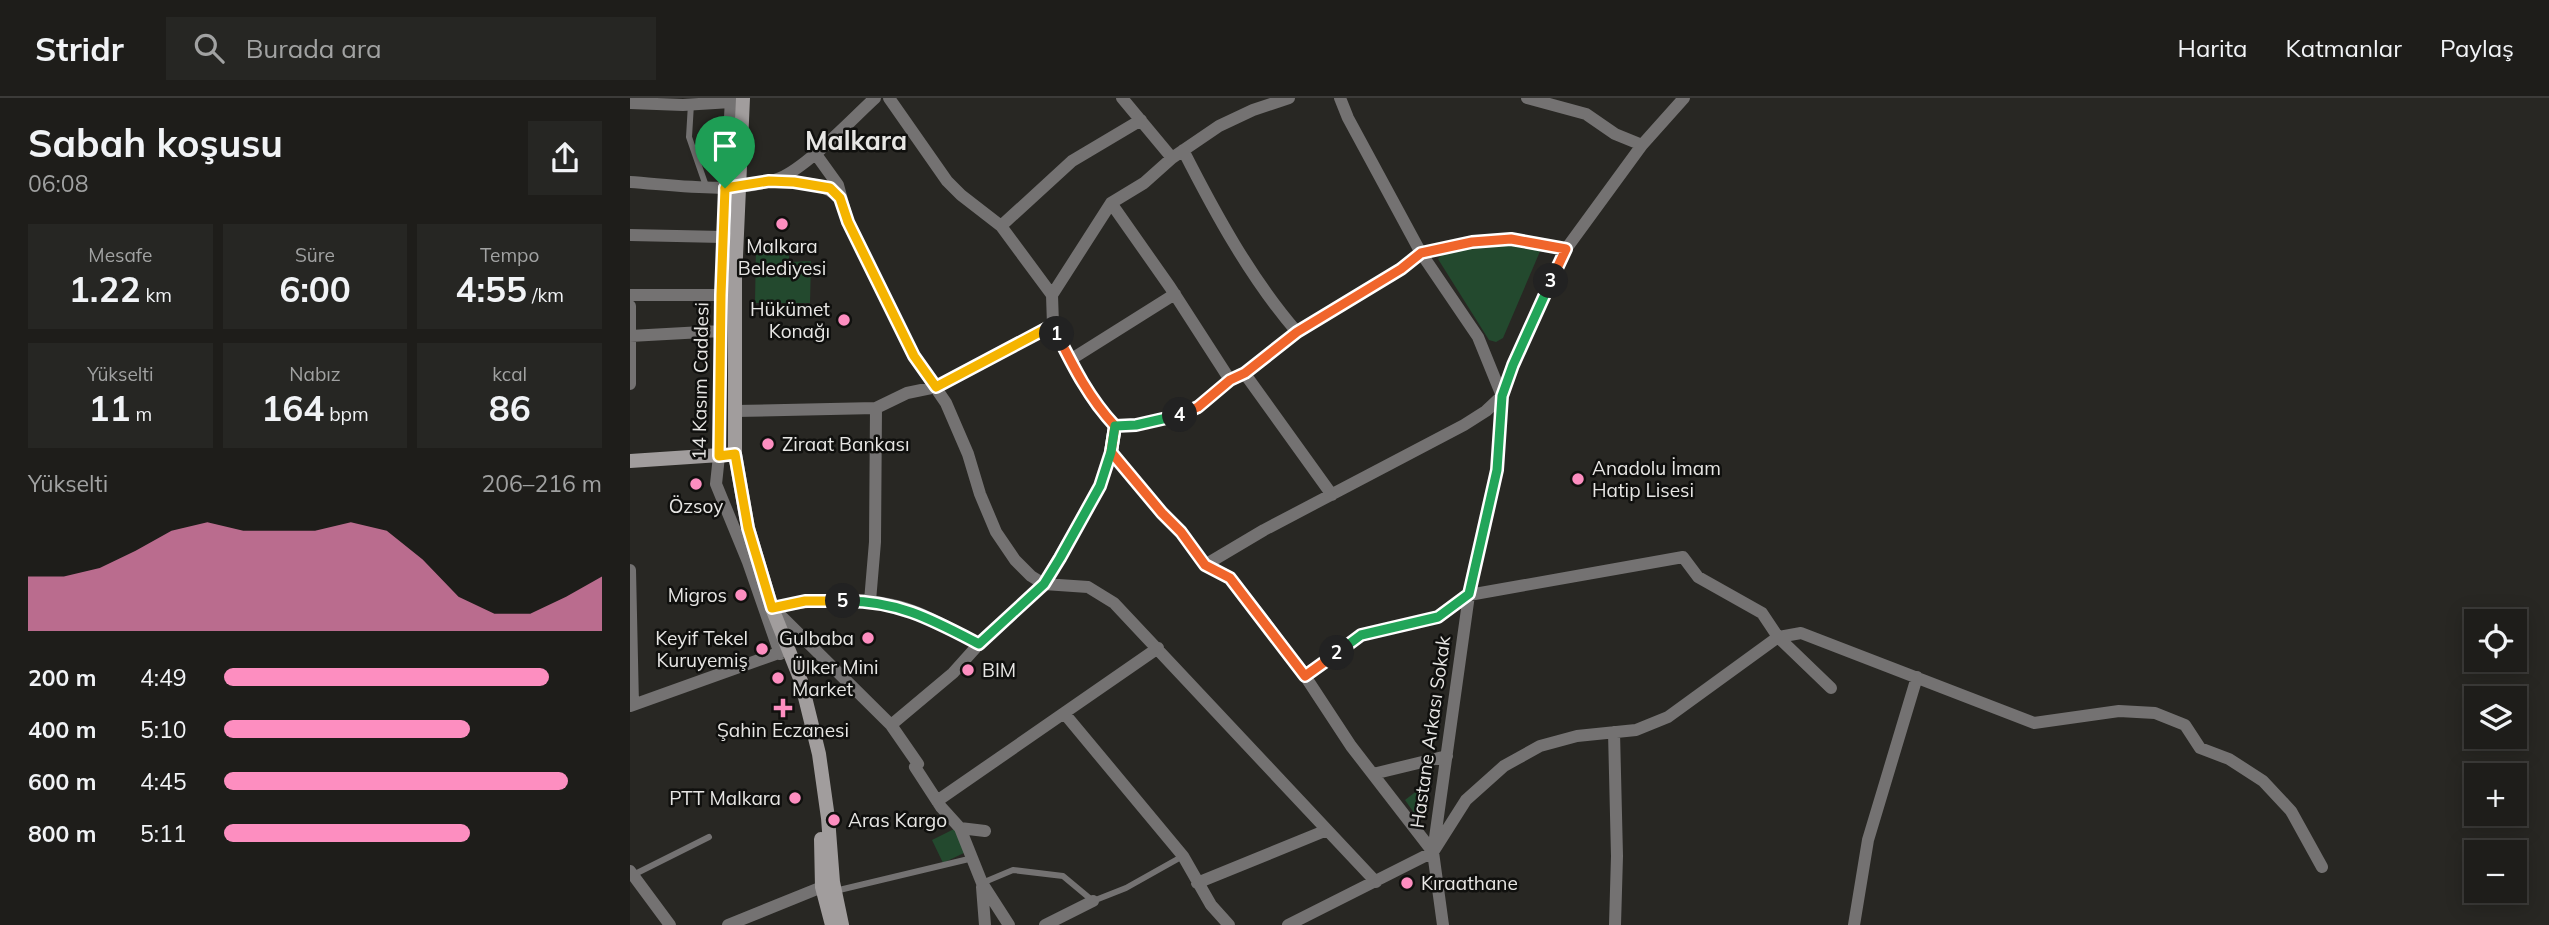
<!DOCTYPE html>
<html lang="tr">
<meta charset="utf-8">
<style>
:root{--surface:#1e1d1a;--page:#262623;--text:#f1f3f6;--muted:#a1a2a2;--line:#3c3b39;--accent:#fd8ec0}
body{margin:0;font-family:Mulish,sans-serif;background:var(--page);color:var(--text);height:100vh;display:flex;flex-direction:column;font-size:26px;white-space:nowrap}
*{box-sizing:border-box;margin:0}
p{font-size:23px;color:var(--muted)}
.icon{flex:none;width:38px;height:38px;fill:none;stroke:currentColor;stroke-width:2;stroke-linecap:round;stroke-linejoin:round}
.map{position:relative;flex:1;overflow:hidden}
.drawer{display:flex;flex-direction:column;background:var(--surface);width:630px}
.drawer>*{flex:none}
.controls{position:absolute;left:1834px;top:511px;display:grid;gap:14px}
.controls a{display:grid;place-items:center;width:63px;height:63px;border-radius:0px;background:var(--surface);box-shadow:0 4px 18px #0003,0 0 0 2px var(--line);font-size:35px}
.pin{position:absolute;display:grid;place-items:center;width:60px;height:60px;color:#fff;margin:-72px -30px;border-radius:50% 50% 50% 0;rotate:-45deg;box-shadow:0 0 7px #0007}
.pin .icon{rotate:45deg}
.km{position:absolute;width:35px;height:35px;margin:-18px;border-radius:50%;background:#222;color:#fff;font-size:19px;line-height:35px;text-align:center}
.round{display:grid;place-items:center;flex:none;width:74px;height:74px;border-radius:0px;background:var(--page)}
.overview{display:flex;align-items:center;justify-content:space-between;height:119px;padding:0 28px}
h1{font-size:38px;font-weight:700;line-height:52px}
.stats{display:grid;grid-template-columns:repeat(3,1fr);gap:10px;height:119px;padding:7px 28px}
.stats div{display:grid;align-content:center;border-radius:0px;background:var(--page);text-align:center}
.stats b{font-size:35px;font-weight:700}
.stats small{font-size:19px;font-weight:400}
.stats p{font-size:19px}
.chart{height:196px;padding:14px 28px}
.chart p{display:flex;justify-content:space-between}
.chart svg{width:100%;height:126px;margin-top:7px;fill:var(--accent);opacity:.7}
ul{padding:0 28px;list-style:none;font-size:23px}
li{display:grid;grid-template-columns:112px 84px 1fr;align-items:center;height:52px}
li i{height:18px;border-radius:9px;background:var(--accent)}
header{display:flex;align-items:center;gap:42px;box-sizing:border-box;height:98px;padding:0 35px;background:var(--surface);border-bottom:2px solid var(--line)}
header strong{font-size:33px}
nav{display:flex;gap:38px;margin-inline-start:auto;font-size:24px}
.search{width:490px;height:63px;background:var(--page);display:flex;align-items:center;gap:18px;box-sizing:border-box;padding:0 24px;border-radius:0px;color:var(--muted);font-size:26px}
main{display:flex;flex:1;min-height:0}
.map>svg:first-child{display:block}
.green{fill:#23492e}
.lines{fill:none;stroke-linecap:round;stroke-linejoin:round}
.lane{stroke:#747272;stroke-width:6}
.street{stroke:#747272;stroke-width:12}
.secondary{stroke:#a19d9d;stroke-width:14}
.split-1-casing{stroke:#fff;stroke-width:14}
.split-2-casing{stroke:#fff;stroke-width:14}
.split-3-casing{stroke:#fff;stroke-width:14}
.split-4-casing{stroke:#fff;stroke-width:14}
.split-5-casing{stroke:#fff;stroke-width:14}
.split-6-casing{stroke:#fff;stroke-width:14}
.split-1{stroke:#f5b400;stroke-width:9}
.split-2{stroke:#f0652b;stroke-width:9}
.split-3{stroke:#22a559;stroke-width:9}
.split-4{stroke:#f0652b;stroke-width:9}
.split-5{stroke:#22a559;stroke-width:9}
.split-6{stroke:#f5b400;stroke-width:9}
.poi-dot{fill:#fd8ec0;stroke:#10100e;stroke-width:2.5}
.labels{text-anchor:middle;dominant-baseline:central;stroke-width:5;stroke-linejoin:round;paint-order:stroke}
.poi-label{font-size:19px;fill:#e7e6e4;stroke:#10100e;text-anchor:start}
.street-label{font-size:19px;fill:#e7e6e4;stroke:#10100e}
.district-label{font-size:26px;font-weight:bold;fill:#e7e6e4;stroke:#10100e}
</style>
<header>
<strong>Stridr</strong>
<div class="search"><svg class="icon" aria-label="search" viewBox="0 0 24 24"><circle cx="10" cy="10" r="6"/><path d="M15 15l6 6"/></svg>Burada ara</div>
<nav><a>Harita</a><a>Katmanlar</a><a>Paylaş</a></nav>
</header>
<main>
<section class="drawer">
<div class="overview"><div><h1>Sabah koşusu</h1><p>06:08</p></div><a class="round"><svg class="icon" aria-label="share" viewBox="0 0 24 24"><path d="M12 15V3M7 8l5-5 5 5M5 13v7h14v-7"/></svg></a></div>
<div class="stats">
<div><p>Mesafe</p><b>1.22<small> km</small></b></div>
<div><p>Süre</p><b>6:00</b></div>
<div><p>Tempo</p><b>4:55<small> /km</small></b></div>
</div>
<div class="stats">
<div><p>Yükselti</p><b>11<small> m</small></b></div>
<div><p>Nabız</p><b>164<small> bpm</small></b></div>
<div><p>kcal</p><b>86</b></div>
</div>
<div class="chart"><p><span>Yükselti</span>206–216 m</p>
<svg viewBox="0 0 160 44" preserveAspectRatio="none"><path d="M0 44V25L10 25L20 22L30 16L40 9L50 6L60 9L70 9L80 9L90 6L100 9L110 19L120 32L130 38L140 38L150 32L160 25V44z"/></svg>
</div>
<ul>
<li><b>200 m</b>4:49<i style="width:86%"></i></li>
<li><b>400 m</b>5:10<i style="width:65%"></i></li>
<li><b>600 m</b>4:45<i style="width:91%"></i></li>
<li><b>800 m</b>5:11<i style="width:65%"></i></li>
</ul>
</section>
<div class="map">
<svg width="1919" height="827" viewBox="0 0 1919 827">
<rect width="100%" height="100%" fill="#282723"/>
<path class="green" d="M126,146H159V164L181,163L180,205H125Z
M882,147L911,151L873,240L866,244L859,242L808,161L811,157L854,148Z
M797,685L796,718L794,721L789,722L775,702Z
M324,731L336,754L313,765L302,742Z"/>
<g class="lines">
<path class="lane" d="M61,6L59,39L76,88
M3,777L79,739
M352,785L383,772L433,778L463,803L496,790L553,758
M205,793L343,760"/>
<path class="street" d="M101,0L91,197L89,358L86,386L118,464L150,556
M259,0L317,83L331,97L371,128L422,197L423,227L450,281L467,308L486,328L506,327L552,317L568,309L600,282L615,276L667,234L771,171L791,155L842,144L881,141L936,151
M492,0L542,60
M897,0L956,16L985,36L1012,47
M0,5L53,7L101,4
M553,52C585,115 621,181 667,234
M185,55L208,87L218,124L284,258L316,305L338,356L350,396L366,434L385,462L401,478L414,486L458,489L484,505L746,784
M146,83C170,84 192,84 210,100
M0,84C46,87 107,97 150,80C177,69 222,21 245,0
M481,105L540,189L600,282
M371,128L442,63L511,22
M0,137L93,139
M0,197H91
M422,197L481,105L514,85L542,60L589,28L623,12L659,0
M0,208V286
M0,238L91,233
M440,262L545,196
M615,276L702,397
M105,313L246,310L277,295L306,289L423,227
M486,328L481,354L532,415L551,434L575,467L600,480L632,520L675,578L721,648L803,754
M575,467L634,432L834,327L856,313L872,298L848,239L791,155L718,20L710,0
M0,472L3,607
M240,503L245,444L246,310
M142,510C189,500 241,497 286,514C308,523 329,535 349,546
M144,511L261,627L288,666L285,669L311,709L330,730L352,785L379,827
M675,578L731,537L808,519L839,497L1053,459L1068,479L1132,515L1148,539L1201,590
M0,608L154,553
M434,615L553,758L581,807L599,827
M261,627L323,575L349,546L414,486L470,388L481,354
M984,634L987,758L985,827
M743,676L817,658
M307,703L528,550
M330,730L355,733
M0,773L40,827
M567,785L697,732
M352,789L355,827
M98,827L192,789
M415,827L463,803
M658,827L803,754L836,702L874,668L910,648L947,638L1006,632L1038,619L1148,539L1171,535L1404,625L1489,613L1525,615L1555,627L1570,650L1599,661L1633,683L1661,713L1692,769
M813,827L803,754L839,497L867,372L872,298L883,266L936,151L1012,47L1054,0
M1224,827L1238,742L1287,579"/>
<path class="secondary" d="M113,0L105,181V356L118,430L142,510L171,583L189,656L198,720L203,784L212,827
M0,363L105,356
M191,741L192,789L202,827"/>
</g>
<g class="lines">
<g class="split-1-casing">
<path id="split-1" d="M95,90L139,83L164,84L200,90L210,100L218,124L284,258L306,289L423,227L427,236"/>
</g>
<g class="split-2-casing">
<path id="split-2" d="M427,236C444,270 459,300 485,328L481,354L532,415L551,434L575,467L600,480L675,578L707,555"/>
</g>
<g class="split-3-casing">
<path id="split-3" d="M707,555L731,537L808,519L839,496L867,372L872,298L883,267L921,183"/>
</g>
<g class="split-4-casing">
<path id="split-4" d="M550,317L568,309L600,282L615,275L667,234L771,171L791,155L842,144L881,141L936,151L921,183"/>
</g>
<g class="split-5-casing">
<path id="split-5" d="M213,503C267,502 303,522 349,546L414,486L430,460L470,388L481,354L485,328L506,327L550,317"/>
</g>
<g class="split-6-casing">
<path id="split-6" d="M95,90L91,197L89,358L105,356L118,430L142,510L175,503H213"/>
</g>
<use href="#split-1" class="split-1"/>
<use href="#split-2" class="split-2"/>
<use href="#split-3" class="split-3"/>
<use href="#split-4" class="split-4"/>
<use href="#split-5" class="split-5"/>
<use href="#split-6" class="split-6"/>
</g>
<g class="poi-dot">
<circle cx="152" cy="126" r="7"/>
<circle cx="214" cy="222" r="7"/>
<circle cx="138" cy="346" r="7"/>
<circle cx="948" cy="381" r="7"/>
<circle cx="66" cy="386" r="7"/>
<circle cx="111" cy="497" r="7"/>
<circle cx="238" cy="540" r="7"/>
<circle cx="132" cy="551" r="7"/>
<circle cx="338" cy="572" r="7"/>
<circle cx="148" cy="580" r="7"/>
<path d="M149.5 599.5h7v7h7v7h-7v7h-7v-7h-7v-7h7z"/>
<circle cx="165" cy="700" r="7"/>
<circle cx="204" cy="722" r="7"/>
<circle cx="777" cy="785" r="7"/>
</g>
<g class="labels">
<g class="poi-label">
<text x="152" y="148" text-anchor="middle">Malkara<tspan x="152" dy="22">Belediyesi</tspan></text>
<text x="200" y="211" text-anchor="end">Hükümet<tspan x="200" dy="22">Konağı</tspan></text>
<text x="152" y="346">Ziraat Bankası</text>
<text x="962" y="370">Anadolu İmam<tspan x="962" dy="22">Hatip Lisesi</tspan></text>
<text x="66" y="408" text-anchor="middle">Özsoy</text>
<text x="97" y="497" text-anchor="end">Migros</text>
<text x="118" y="540" text-anchor="end">Keyif Tekel<tspan x="118" dy="22">Kuruyemiş</tspan></text>
<text x="224" y="540" text-anchor="end">Gulbaba</text>
<text x="162" y="569">Ülker Mini<tspan x="162" dy="22">Market</tspan></text>
<text x="352" y="572">BIM</text>
<text x="153" y="632" text-anchor="middle">Şahin Eczanesi</text>
<text x="151" y="700" text-anchor="end">PTT Malkara</text>
<text x="218" y="722">Aras Kargo</text>
<text x="791" y="785">Kıraathane</text>
</g>
<g class="street-label">
<text transform="translate(70 283) rotate(-89)">14 Kasım Caddesi</text>
<text transform="translate(800 634) rotate(-82)">Hastane Arkası Sokak</text>
</g>
<g class="district-label">
<text x="226" y="42">Malkara</text>
</g>
</g>
</svg>
<div class="controls">
<a><svg class="icon" aria-label="locate" viewBox="0 0 24 24"><circle cx="12" cy="12" r="6"/><path d="M12 2v4M12 18v4M2 12h4M18 12h4"/></svg></a>
<a><svg class="icon" aria-label="layers" viewBox="0 0 24 24"><path d="M12 4l9 5-9 5-9-5zM3 14l9 5 9-5"/></svg></a>
<a>+</a>
<a>−</a>
</div>
<div class="pin" style="left:95px;top:90px;background:#1e9e55"><svg class="icon" aria-label="arrive" viewBox="0 0 24 24"><path d="M6 21V4h12l-3 4 3 4H6"/></svg></div>
<b class="km" style="left:427px;top:236px">1</b>
<b class="km" style="left:707px;top:555px">2</b>
<b class="km" style="left:921px;top:183px">3</b>
<b class="km" style="left:550px;top:317px">4</b>
<b class="km" style="left:213px;top:503px">5</b>
</div>
</main>
